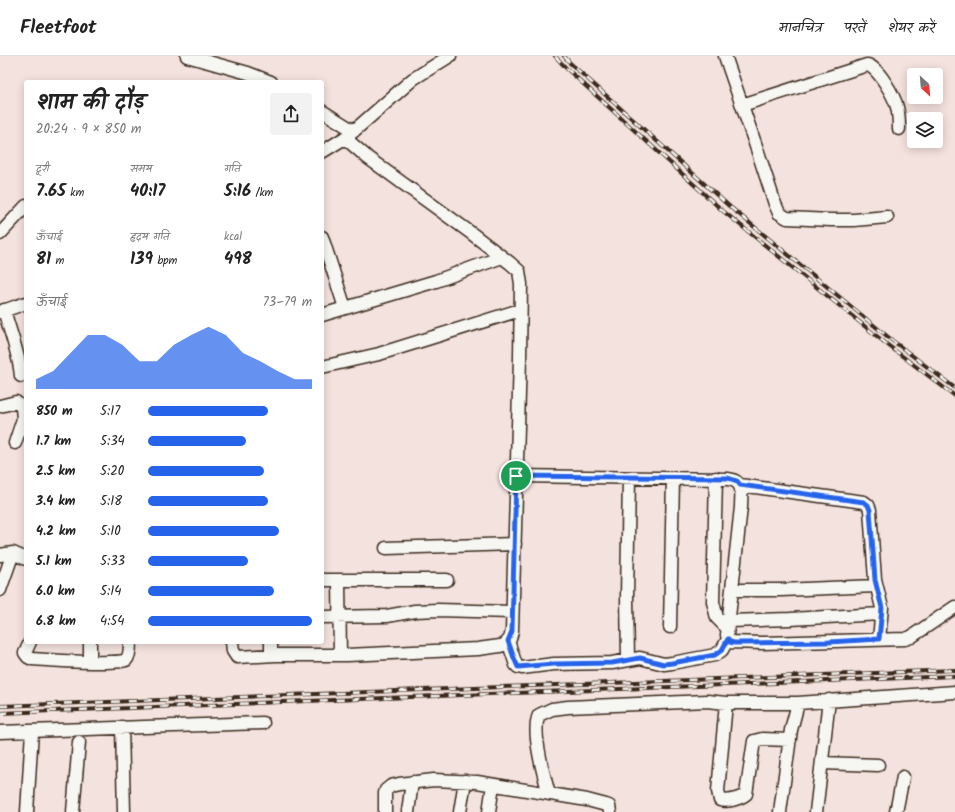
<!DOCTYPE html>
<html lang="hi">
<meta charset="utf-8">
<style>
:root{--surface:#fff;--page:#f2f2f2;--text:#222;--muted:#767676;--line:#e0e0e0;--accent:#2563eb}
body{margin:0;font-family:Kalam,"Playpen Sans Deva",sans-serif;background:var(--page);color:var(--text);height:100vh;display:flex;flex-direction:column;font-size:15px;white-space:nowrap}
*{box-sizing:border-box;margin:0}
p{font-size:13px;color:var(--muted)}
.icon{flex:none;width:22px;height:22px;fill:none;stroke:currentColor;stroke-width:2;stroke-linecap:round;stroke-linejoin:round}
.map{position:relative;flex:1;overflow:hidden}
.side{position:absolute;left:24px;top:24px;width:300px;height:564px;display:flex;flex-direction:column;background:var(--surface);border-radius:4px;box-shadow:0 2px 10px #0003}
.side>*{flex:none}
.needle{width:26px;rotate:154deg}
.buttons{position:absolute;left:907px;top:12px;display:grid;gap:8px}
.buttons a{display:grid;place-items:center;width:36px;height:36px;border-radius:4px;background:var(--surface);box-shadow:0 2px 10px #0003;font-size:20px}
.pin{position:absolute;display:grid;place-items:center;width:34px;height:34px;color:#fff;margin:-17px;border:2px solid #fff;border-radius:50%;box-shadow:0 1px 4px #0007}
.round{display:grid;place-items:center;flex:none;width:42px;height:42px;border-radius:4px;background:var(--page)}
.overview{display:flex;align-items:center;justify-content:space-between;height:68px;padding:0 12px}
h1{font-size:22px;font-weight:700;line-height:30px}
.stats{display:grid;grid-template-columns:repeat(3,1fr);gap:6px;height:68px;padding:4px 12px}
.stats div{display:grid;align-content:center}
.stats b{font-size:17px;font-weight:700}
.stats small{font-size:11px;font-weight:400}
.stats p{font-size:11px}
.chart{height:112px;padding:8px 12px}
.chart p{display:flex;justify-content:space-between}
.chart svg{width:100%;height:72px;margin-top:4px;fill:var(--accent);opacity:.7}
ul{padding:0 12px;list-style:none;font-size:13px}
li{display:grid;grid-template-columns:64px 48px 1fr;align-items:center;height:30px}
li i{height:10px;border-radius:5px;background:var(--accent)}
header{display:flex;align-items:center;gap:24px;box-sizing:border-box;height:56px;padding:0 20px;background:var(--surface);border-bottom:1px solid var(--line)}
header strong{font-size:19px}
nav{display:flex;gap:22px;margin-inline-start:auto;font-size:14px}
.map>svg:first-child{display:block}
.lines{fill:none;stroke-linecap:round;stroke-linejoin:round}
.minor-casing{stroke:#3b2a1e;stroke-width:15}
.minor{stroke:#f6f6f2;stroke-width:12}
.rail-casing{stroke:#3b2a1e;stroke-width:4}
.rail{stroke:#f6f6f2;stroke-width:2.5;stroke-dasharray:8;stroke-linecap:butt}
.route-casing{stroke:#fff;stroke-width:8}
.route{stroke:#2563eb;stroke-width:5}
</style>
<header>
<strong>Fleetfoot</strong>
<nav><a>मानचित्र</a><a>परतें</a><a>शेयर करें</a></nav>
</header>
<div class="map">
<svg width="955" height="756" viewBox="0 0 955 756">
<rect width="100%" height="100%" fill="#f4e2de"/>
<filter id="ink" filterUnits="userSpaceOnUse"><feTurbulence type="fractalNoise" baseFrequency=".025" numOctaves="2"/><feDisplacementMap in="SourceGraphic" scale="8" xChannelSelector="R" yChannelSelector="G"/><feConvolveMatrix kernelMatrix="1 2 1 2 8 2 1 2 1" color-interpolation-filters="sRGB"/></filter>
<g filter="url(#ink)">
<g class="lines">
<g class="minor-casing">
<path id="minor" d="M187,0L248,17L271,26
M725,0L758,96L775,148L779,157L787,162L831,164H854L887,161
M742,49L867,9C878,11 894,40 897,51C899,59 899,66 899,73
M322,55L354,75
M322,96L348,80L413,23L450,0
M0,178L26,150
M322,181L345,252
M4,254C10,276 19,297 21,320
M0,256L26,247
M322,259L436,225L502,201
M322,311L379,298L520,254
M0,350L16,346L22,351L23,363L15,387
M516,420L728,423C745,425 741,438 741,451L727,579L728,583L730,586L763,587L905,583L911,581L955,551
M716,422L713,546L717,562L728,573
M740,429L864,446L868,449L870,454L875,523L882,552L879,583
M386,492L515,488
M0,499L13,497L26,503
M322,524H447
M339,525L340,599
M0,534L13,497
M733,534H781L876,530
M322,561L387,560L415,555L438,554L512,556
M729,565L790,563L881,558
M670,571L673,422
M508,585L516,609L518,611L522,612L554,608L612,607L640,602L664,608L672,607L715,599L722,594L728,583
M30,586L25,597L28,601L32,603C44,604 120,609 126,604C130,600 130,591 130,586
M232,586L233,595L237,601L276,599H347L478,593L500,590L504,589L510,583L512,575L520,302L521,228L519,215L510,207L471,177L368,102L345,82
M271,586V599
M628,604L627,541L629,422
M90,606V586
M726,647L718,735L720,744C727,746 740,743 746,738L754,685L762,683L790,684
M122,671L124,756
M0,676L263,667
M822,707L878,709
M549,738C544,720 531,675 539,659L552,653L568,651L707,645L726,647H798L955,636
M27,756L32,675
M73,756L79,686
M385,756V737L386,734L391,730L399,728L434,724L477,726L587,744L606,749L609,750L610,756
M408,756L412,726
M460,756L465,725
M489,756L493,729
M780,756L791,674L798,647
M816,756L829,644
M896,756L903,721"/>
</g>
<use href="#minor" class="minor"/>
<g class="rail-casing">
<path id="rail" d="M555,0L566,12L723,155L889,290L955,340
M564,0L570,7L729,150L893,285L955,332
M0,650L955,614
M0,657L955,620"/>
</g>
<use href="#rail" class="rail"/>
</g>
</g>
<g class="lines" filter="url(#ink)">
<g class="route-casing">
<path id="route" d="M516,420L728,422L737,425L740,429L864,446L868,449L870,454L875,524L882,552L879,583L829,586L734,587L730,586L728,583L722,594L715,599L672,607L664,608L640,602L612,607L554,608L518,611L514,602L508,585L512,575Z"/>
</g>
<use href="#route" class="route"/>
</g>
</svg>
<div class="buttons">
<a><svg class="needle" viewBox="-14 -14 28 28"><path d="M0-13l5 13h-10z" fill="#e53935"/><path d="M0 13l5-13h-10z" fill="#767676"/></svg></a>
<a><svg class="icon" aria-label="layers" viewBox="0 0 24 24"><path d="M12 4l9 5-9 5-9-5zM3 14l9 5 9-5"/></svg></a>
</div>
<div class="pin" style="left:516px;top:420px;background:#1e9e55"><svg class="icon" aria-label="arrive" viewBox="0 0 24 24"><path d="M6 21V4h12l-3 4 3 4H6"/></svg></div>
<section class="side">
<div class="overview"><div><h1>शाम की दौड़</h1><p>20:24 · 9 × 850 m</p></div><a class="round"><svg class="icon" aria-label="share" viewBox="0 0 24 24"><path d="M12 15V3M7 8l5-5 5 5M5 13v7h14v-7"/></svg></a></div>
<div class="stats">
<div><p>दूरी</p><b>7.65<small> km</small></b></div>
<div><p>समय</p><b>40:17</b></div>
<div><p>गति</p><b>5:16<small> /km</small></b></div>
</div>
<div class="stats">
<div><p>ऊँचाई</p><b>81<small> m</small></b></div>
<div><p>हृदय गति</p><b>139<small> bpm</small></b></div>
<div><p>kcal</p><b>498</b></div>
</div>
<div class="chart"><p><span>ऊँचाई</span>73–79 m</p>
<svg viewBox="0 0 160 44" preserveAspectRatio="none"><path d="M0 44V38L10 33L20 22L30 11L40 11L50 17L60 27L70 27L80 17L90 11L100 6L110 11L120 22L130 27L140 33L150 38L160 38V44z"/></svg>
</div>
<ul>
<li><b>850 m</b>5:17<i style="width:73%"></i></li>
<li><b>1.7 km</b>5:34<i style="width:60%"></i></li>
<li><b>2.5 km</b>5:20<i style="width:71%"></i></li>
<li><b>3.4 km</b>5:18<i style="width:73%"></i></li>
<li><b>4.2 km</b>5:10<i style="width:80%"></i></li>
<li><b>5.1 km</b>5:33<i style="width:61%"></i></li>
<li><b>6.0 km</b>5:14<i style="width:77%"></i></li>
<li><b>6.8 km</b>4:54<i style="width:100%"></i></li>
</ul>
</section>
</div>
